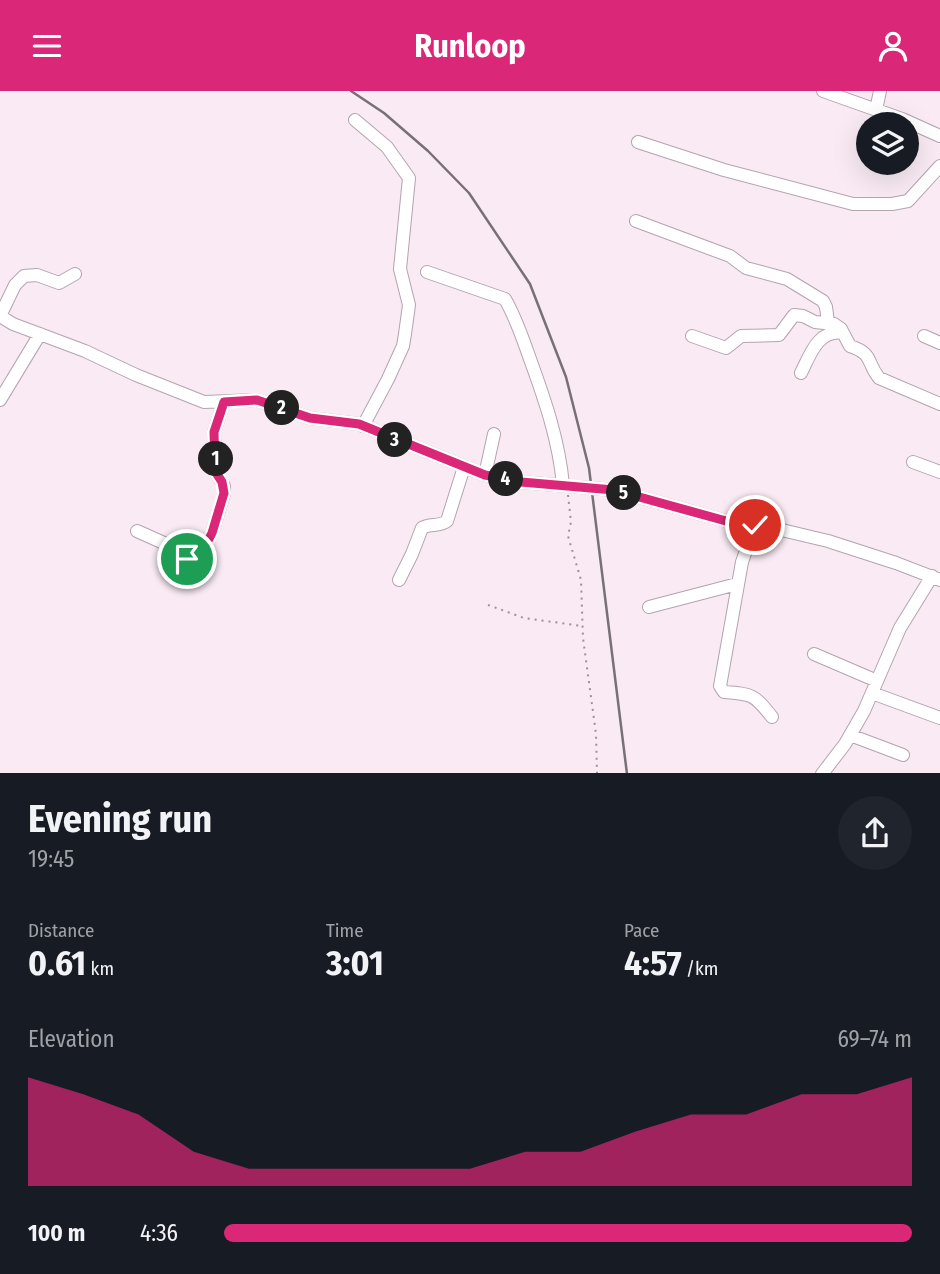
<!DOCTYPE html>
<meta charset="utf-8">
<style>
:root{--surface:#171b24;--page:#20242c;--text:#f1f3f6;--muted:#9ea1a6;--accent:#db2777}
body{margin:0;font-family:"Fira Sans Condensed",sans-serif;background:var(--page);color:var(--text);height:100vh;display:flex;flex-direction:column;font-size:26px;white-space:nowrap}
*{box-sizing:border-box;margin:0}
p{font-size:23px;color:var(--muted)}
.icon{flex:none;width:38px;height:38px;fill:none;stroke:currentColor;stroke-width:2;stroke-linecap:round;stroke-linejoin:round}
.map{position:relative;height:682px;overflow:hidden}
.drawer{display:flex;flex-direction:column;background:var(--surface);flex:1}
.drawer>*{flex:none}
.controls{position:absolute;left:856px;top:21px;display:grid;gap:14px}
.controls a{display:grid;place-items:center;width:63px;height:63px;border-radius:50%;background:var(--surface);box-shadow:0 7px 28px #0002;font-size:35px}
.pin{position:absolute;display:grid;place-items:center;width:60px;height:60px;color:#fff;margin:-30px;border:4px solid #fff;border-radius:50%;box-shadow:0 2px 7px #0007}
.km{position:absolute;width:35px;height:35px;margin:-18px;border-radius:50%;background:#222;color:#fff;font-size:19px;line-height:35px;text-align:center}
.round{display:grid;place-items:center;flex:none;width:74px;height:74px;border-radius:37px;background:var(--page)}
.headline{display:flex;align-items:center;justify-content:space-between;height:119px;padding:0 28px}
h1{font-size:38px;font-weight:700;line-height:52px}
.figures{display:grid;grid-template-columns:repeat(3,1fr);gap:10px;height:119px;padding:7px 28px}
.figures div{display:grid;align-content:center}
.figures b{font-size:35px;font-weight:700}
.figures small{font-size:19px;font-weight:400}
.figures p{font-size:19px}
.chart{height:196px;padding:14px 28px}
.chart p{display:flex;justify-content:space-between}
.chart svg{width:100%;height:126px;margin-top:7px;fill:var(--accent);opacity:.7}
ul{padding:0 28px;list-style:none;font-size:23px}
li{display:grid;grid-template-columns:112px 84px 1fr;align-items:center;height:52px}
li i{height:18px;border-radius:9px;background:var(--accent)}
header{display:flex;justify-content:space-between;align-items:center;height:91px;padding:0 28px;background:var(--accent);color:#fff;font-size:32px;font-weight:700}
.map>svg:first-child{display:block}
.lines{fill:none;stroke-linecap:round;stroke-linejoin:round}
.minor-casing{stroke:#b3a4ae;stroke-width:14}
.path{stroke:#9c9199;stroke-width:2;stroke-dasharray:2 5;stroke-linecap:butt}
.minor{stroke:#fff;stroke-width:12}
.rail{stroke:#797076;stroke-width:2.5}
.route-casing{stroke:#fff;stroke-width:14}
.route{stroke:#db2777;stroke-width:9}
</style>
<header><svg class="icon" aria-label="menu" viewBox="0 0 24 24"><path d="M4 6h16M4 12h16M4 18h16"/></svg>Runloop<svg class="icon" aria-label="person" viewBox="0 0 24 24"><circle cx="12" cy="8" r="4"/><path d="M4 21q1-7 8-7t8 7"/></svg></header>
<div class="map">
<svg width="940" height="683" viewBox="0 0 940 683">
<rect width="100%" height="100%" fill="#f9eaf4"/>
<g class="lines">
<g class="minor-casing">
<path id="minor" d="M823,0L902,28L940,45
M876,19L880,0
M355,29L387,56L409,87L400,178L409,214L405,243L403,255L388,288L363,335
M638,51L724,79L853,113H892L908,110L940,75
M636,130L730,165L746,177L787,188L823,210L826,216L828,231
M427,181L505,208C516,227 523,248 530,268C545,309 559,350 563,394
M0,225L13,233L85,260L136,284L204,311L257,309L310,327L359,333L485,384L521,391L614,399L726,430L761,434L828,450L896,472L940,489
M0,225L15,194L24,185L37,184L59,192L75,183
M692,245L726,257L741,245L779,244L794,224L803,225L815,231L834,233L841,238L850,255C874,263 866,271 879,287L940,313
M924,245L940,252
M801,282C810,264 818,238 843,242
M0,309L40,243
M913,371L940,381
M485,384L494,343
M755,434L742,471L720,595L724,601C752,603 754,603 772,626
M137,440L166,453L191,470L197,468L212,442L224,403V395L215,380L214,341L224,311
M399,489L412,463L422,437C429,432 440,436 447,430L464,376
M649,516L737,493
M814,563L877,590
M872,602L940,627
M850,644L903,664
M822,683L845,653L864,620L900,537L932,485"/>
</g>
<path class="path" d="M568,404L571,431L568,445L581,489L583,547L596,643L597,683
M488,514L524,527L582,535"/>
<use href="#minor" class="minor"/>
<path class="rail" d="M351,0L384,22L428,60L469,102L530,193L566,286L589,377L627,683"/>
</g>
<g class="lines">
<g class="route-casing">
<path id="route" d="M187,468L194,470L202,461L212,442L224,402L222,391L215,380L214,341L224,311L257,309L310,327L359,333L485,384L521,391L614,399L726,430L755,434"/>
</g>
<use href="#route" class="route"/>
</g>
</svg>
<div class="controls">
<a><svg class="icon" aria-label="layers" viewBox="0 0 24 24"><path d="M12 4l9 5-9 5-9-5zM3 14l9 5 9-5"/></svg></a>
</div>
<div class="pin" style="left:187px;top:468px;background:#1e9e55"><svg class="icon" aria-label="arrive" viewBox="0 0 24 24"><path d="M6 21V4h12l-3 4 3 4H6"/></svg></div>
<div class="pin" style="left:755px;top:434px;background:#d93025"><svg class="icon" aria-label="check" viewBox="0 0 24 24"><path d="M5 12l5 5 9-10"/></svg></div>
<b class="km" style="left:216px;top:368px">1</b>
<b class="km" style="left:282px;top:317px">2</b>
<b class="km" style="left:395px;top:349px">3</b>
<b class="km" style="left:506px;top:388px">4</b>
<b class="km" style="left:624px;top:402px">5</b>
</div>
<section class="drawer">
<div class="headline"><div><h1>Evening run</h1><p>19:45</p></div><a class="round"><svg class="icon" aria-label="share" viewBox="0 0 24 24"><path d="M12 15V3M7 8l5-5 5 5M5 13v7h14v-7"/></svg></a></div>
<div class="figures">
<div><p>Distance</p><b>0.61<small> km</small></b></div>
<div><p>Time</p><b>3:01</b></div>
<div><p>Pace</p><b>4:57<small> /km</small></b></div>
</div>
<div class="chart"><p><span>Elevation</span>69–74 m</p>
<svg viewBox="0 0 160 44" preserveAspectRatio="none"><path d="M0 44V6L10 12L20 19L30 32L40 38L50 38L60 38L70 38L80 38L90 32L100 32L110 25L120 19L130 19L140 12L150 12L160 6V44z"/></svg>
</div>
<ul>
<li><b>100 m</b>4:36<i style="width:100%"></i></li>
</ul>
</section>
